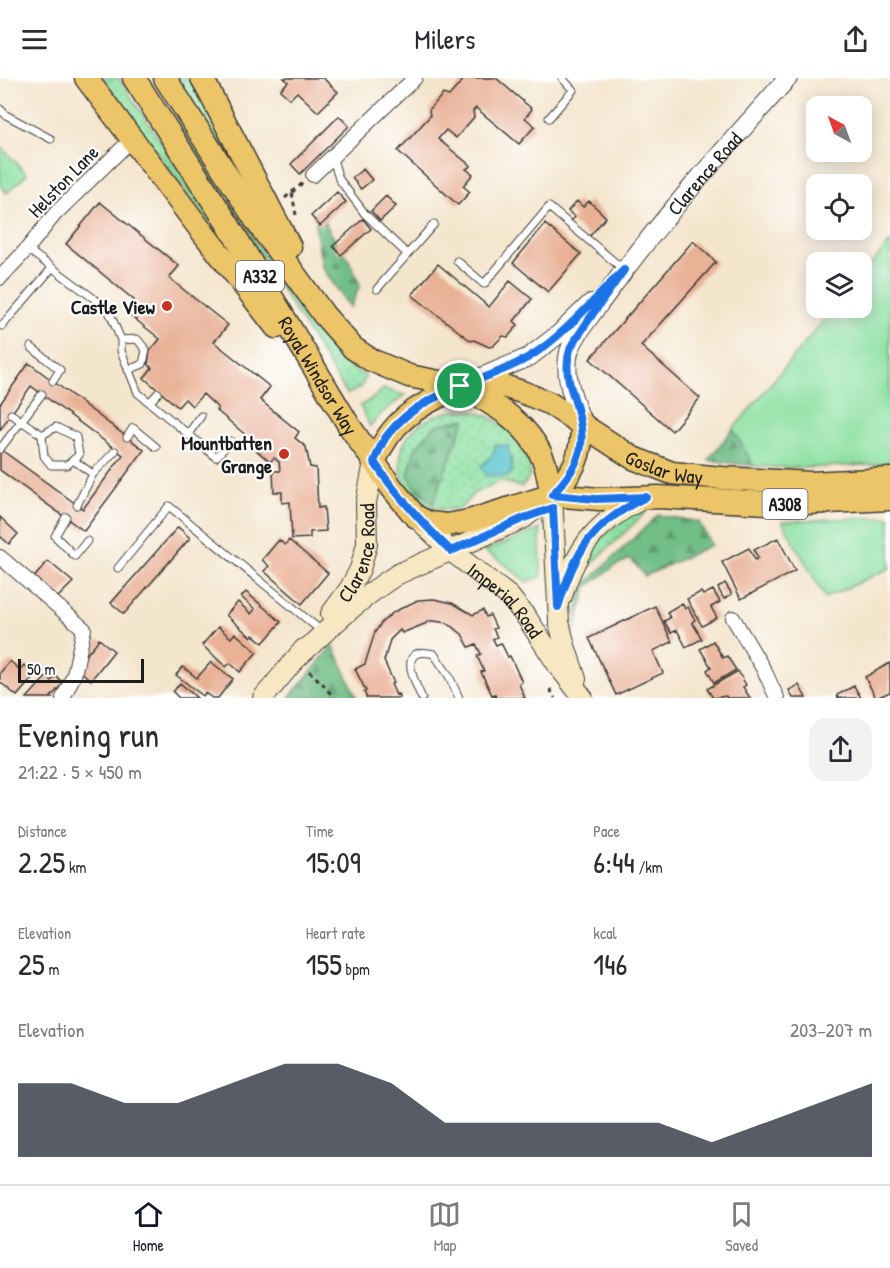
<!DOCTYPE html>
<meta charset="utf-8">
<style>
:root{--surface:#fff;--page:#f2f2f3;--text:#2b2b33;--muted:#7c7c81;--line:#e1e1e2;--accent:#111827}
body{margin:0;font-family:"Patrick Hand",sans-serif;background:var(--page);color:var(--text);height:100vh;display:flex;flex-direction:column;font-size:22px;white-space:nowrap}
*{box-sizing:border-box;margin:0}
p{font-size:20px;color:var(--muted)}
.icon{flex:none;width:33px;height:33px;fill:none;stroke:currentColor;stroke-width:2;stroke-linecap:round;stroke-linejoin:round}
.map{position:relative;height:620px;overflow:hidden}
.side{display:flex;flex-direction:column;background:var(--surface);flex:1}
.side>*{flex:none}
.needle{width:39px;rotate:319deg}
.fabs{position:absolute;left:806px;top:18px;display:grid;gap:12px}
.fabs a{display:grid;place-items:center;width:66px;height:66px;border-radius:12px;background:var(--surface);box-shadow:0 3px 15px #0003;font-size:30px}
.scale{position:absolute;left:18px;bottom:15px;width:126px;box-sizing:border-box;padding-left:6px;border:3px solid #1c1c1c;border-top:0;font-size:16px;line-height:21px;white-space:nowrap;color:#1c1c1c;-webkit-text-stroke:4px #fff;paint-order:stroke}
.pin{position:absolute;display:grid;place-items:center;width:51px;height:51px;color:#fff;margin:-26px;border:3px solid #fff;border-radius:50%;box-shadow:0 2px 6px #0007}
.round{display:grid;place-items:center;flex:none;width:63px;height:63px;border-radius:18px;background:var(--page)}
.headline{display:flex;align-items:center;justify-content:space-between;height:102px;padding:0 18px}
h1{font-size:33px;font-weight:600;line-height:45px}
.stats{display:grid;grid-template-columns:repeat(3,1fr);gap:9px;height:102px;padding:6px 18px}
.stats div{display:grid;align-content:center}
.stats b{font-size:30px;font-weight:600}
.stats small{font-size:16px;font-weight:400}
.stats p{font-size:16px}
.chart{height:168px;padding:12px 18px}
.chart p{display:flex;justify-content:space-between}
.chart svg{width:100%;height:108px;margin-top:6px;fill:var(--accent);opacity:.7}
header{display:flex;justify-content:space-between;align-items:center;height:78px;padding:0 18px;background:var(--surface);font-size:27px;font-weight:600}
.tab-bar{display:flex;justify-content:space-around;align-items:center;height:84px;border-top:2px solid var(--line);background:var(--surface);font-size:16px;color:var(--muted)}
.tab-bar a{display:grid;justify-items:center;gap:3px}
.tab-bar .selected{color:var(--accent)}
.map>svg:first-child{display:block}
.grass{fill:url(#grass-dots);stroke:#547e5e;stroke-width:1.5}
.forest{fill:url(#forest-firs);stroke:#466d52;stroke-width:1.5}
.green{fill:#8ce0a1;stroke:#547e5e;stroke-width:1.5}
.water{fill:url(#water-ripples);stroke:#3a7075;stroke-width:1.5}
.building{fill:#e9b196}
.lines{fill:none;stroke-linecap:round;stroke-linejoin:round}
.service-casing{stroke:#3c3a37;stroke-width:9}
.minor-casing{stroke:#3c3a37;stroke-width:16}
.tertiary-casing{stroke:#3c3a37;stroke-width:20}
.secondary-casing{stroke:#3c3a37;stroke-width:22}
.primary-casing{stroke:#3c3a37;stroke-width:25}
.path{stroke:#3c3a37;stroke-width:3;stroke-dasharray:4.5 4.5;stroke-linecap:butt}
.service{stroke:#fff;stroke-width:7}
.minor{stroke:#fff;stroke-width:14}
.tertiary{stroke:#fff;stroke-width:18}
.secondary{stroke:#f7e8c3;stroke-width:20}
.primary{stroke:#ecc569;stroke-width:22}
.route-casing{stroke:#fff;stroke-width:12}
.route{stroke:#1a73e8;stroke-width:8}
.poi-dot{fill:#c8321e;stroke:#fff;stroke-width:2}
.labels{text-anchor:middle;dominant-baseline:central;stroke-width:4.5;stroke-linejoin:round;paint-order:stroke}
.shield{fill:#fff;stroke:#606060;stroke-width:1.5}
.shield-label{font-size:18px;font-weight:bold;fill:#1c1c1c}
.street-label{font-size:20px;fill:#1c1c1c;stroke:#fff}
.poi-label{font-size:20px;font-weight:bold;fill:#1c1c1c;stroke:#fff;text-anchor:end}
</style>
<header><svg class="icon" aria-label="menu" viewBox="0 0 24 24"><path d="M4 6h16M4 12h16M4 18h16"/></svg>Milers<svg class="icon" aria-label="share" viewBox="0 0 24 24"><path d="M12 15V3M7 8l5-5 5 5M5 13v7h14v-7"/></svg></header>
<div class="map">
<svg width="890" height="620" viewBox="0 0 890 620">
<defs>
<pattern id="grass-dots" width="8" height="8" patternUnits="userSpaceOnUse" patternTransform="scale(1.5)"><rect width="8" height="8" fill="#8ce0a1"/><path d="M2 2h.1M6 6h.1" fill="none" stroke="#78c08a" stroke-width="1.8" stroke-linecap="round"/></pattern>
<pattern id="forest-firs" width="22" height="20" patternUnits="userSpaceOnUse" patternTransform="scale(1.5)"><rect width="22" height="20" fill="#71be87"/><path d="M5 1l3.5 6h-7zM16 11l3.5 6h-7z" fill="#5c9a6e"/></pattern>
<pattern id="water-ripples" width="26" height="14" patternUnits="userSpaceOnUse" patternTransform="scale(1.5)"><rect width="26" height="14" fill="#57c5ce"/><path d="M2 4q2-2 4 0t4 0M15 11q2-2 4 0t4 0" fill="none" stroke="#4ba9b0"/></pattern>
</defs>
<rect width="100%" height="100%" fill="#fff"/>
<filter id="ink" filterUnits="userSpaceOnUse"><feTurbulence type="fractalNoise" baseFrequency=".0167" numOctaves="2"/><feDisplacementMap in="SourceGraphic" scale="12" xChannelSelector="R" yChannelSelector="G"/><feConvolveMatrix kernelMatrix="1 2 1 2 8 2 1 2 1" color-interpolation-filters="sRGB"/></filter>
<filter id="wash" filterUnits="userSpaceOnUse"><feTurbulence type="fractalNoise" baseFrequency=".008" numOctaves="4" result="noise"/><feDisplacementMap in="SourceGraphic" scale="24" xChannelSelector="R" yChannelSelector="G"/><feGaussianBlur stdDeviation="1.35" result="paint"/><feColorMatrix in="noise" values="0 0 0 0 0 0 0 0 0 0 0 0 0 0 0 0 0 1.4 0 .05"/><feComposite in="paint" operator="in"/></filter>
<g filter="url(#wash)">
<rect width="100%" height="100%" fill="#f4e5cd"/>
<path class="grass" d="M101,0H119L219,152L217,155Z
M177,0H192L258,127Z
M175,39L312,250L342,283L366,299L360,310L347,316L246,155L177,51L172,42Z
M462,332C472,333 481,335 490,339C510,350 548,389 521,409L501,403L474,415L460,431C389,440 371,340 462,332Z
M647,433L576,501L583,474L632,435Z"/>
<path class="forest" d="M319,137L327,146L326,147L339,169L347,178L360,207L350,230L322,189L315,147Z
M465,341L433,425L417,412L408,397L416,369L436,347Z
M733,351L754,388L708,382Z
M658,437L699,444L711,467L645,498L631,481L616,487L587,509L574,556L580,511Z
M333,567L357,620H289Z"/>
<path class="green" d="M0,68L27,96L7,115L0,108Z
M890,164V386L797,390L754,388L733,351L834,230H861V198Z
M383,311L405,317L383,334L370,348L360,328L376,318Z
M890,439V490L825,520L782,443Z
M540,451L541,499L526,504L502,484L484,473Z"/>
<path class="water" d="M495,367L508,368C508,377 522,400 500,399C493,399 493,396 486,398L481,387C488,384 495,375 495,367Z"/>
<g id="blocks">
<path class="building" d="M284,0H323L338,14L318,34L297,14L290,21L280,12L288,4Z
M465,0H496L532,31L525,40L535,48L519,66L476,30L473,33L474,39L456,60L446,52L438,61L471,88L466,91L473,96L463,108L470,114L458,127L398,73L430,38L429,32L443,16L449,18Z
M339,38L349,48L300,96L291,86Z
M363,91L372,102L361,111L352,100Z
M337,114L346,124L320,148L311,138Z
M386,118L396,128L380,143L371,133Z
M577,123L583,129L589,123L606,139L589,159L571,143L575,139L568,133Z
M100,124L179,188L169,200L228,247L214,264L270,309L260,322L299,354L295,360L306,369L310,389L316,390L318,430L324,429L326,453L310,454V460L292,461L290,424L282,425V414H274L273,393H280L279,384L274,380L270,384L257,373L260,369L216,332L218,330L203,316L192,328L185,321L178,329L144,300L152,290L148,286L150,273L160,261L125,233L134,222L66,166Z
M363,141L371,151L341,177L333,168Z
M545,146L581,176L548,214L513,185Z
M693,163L716,184L641,268L700,320L672,353L590,281Z
M438,186L489,229L510,203L532,221L514,243L518,247L508,259L503,258L493,268L489,269L474,262L471,263L412,217Z
M29,285L144,372L84,453L0,392V371L83,431L123,377L31,308L0,352V326Z
M0,439L18,456L9,466L1,459L0,460Z
M178,449L190,460L124,536L111,525Z
M778,460L795,493L741,521L722,484L749,470L755,482L758,480L754,472Z
M279,462L285,467L289,462L328,495L302,526L264,493L269,488L262,482Z
M48,483L73,504L56,521L32,502Z
M725,505L732,516L724,521L718,510Z
M713,512L720,524L711,529L717,540L702,548L687,521L701,514L703,517Z
M246,514L281,544L263,565L253,557L251,559L226,537L238,524L251,536L255,531L241,519Z
M434,521L452,525L473,537L483,532L486,539L490,537L496,550L493,551L497,559L493,561L496,567L501,565L508,579L510,578L522,604L519,606L525,620H496L495,616L492,617L481,594L484,593L477,578L481,576L476,566L469,569L462,556L447,545L434,543H427V545L402,555L400,552L390,562L384,583L394,605L391,606L396,617L398,616L400,620H367L364,614L366,613L355,591L365,586L375,554L382,544L394,534L418,522Z
M682,525L685,531L688,529L695,542L692,544L702,561L686,569L677,552L671,555L664,543L670,540L667,534Z
M655,528L672,564L653,573L663,595L616,617L589,560Z
M218,549L231,560L235,555L257,574L240,594L230,585L226,589L202,567Z
M99,561L114,573L91,602L76,590Z
M713,563L723,580L727,578L736,592L714,605L707,592L711,589L700,571Z
M10,583L20,592L24,587L35,597L17,618L0,604V595Z
M211,584L233,601L218,620H212L205,615L203,618L176,597L183,589L197,600Z
M890,585V614L876,620L865,599Z
M738,593L746,607L743,609L750,620H727L726,618L713,620L707,611Z
M56,598L63,605L51,619L52,620H27L46,599L51,603Z
M180,605L197,620H179L173,614Z
M799,607L806,620H793L789,612Z
M854,608L861,620H838L837,617Z"/>
</g>
</g>
<g filter="url(#ink)">
<use href="#blocks" fill-opacity="0" stroke="#3c3a37" stroke-width="1.5"/>
<g class="lines">
<g class="service-casing">
<path id="service" d="M0,31L6,37L51,61
M549,40L573,12L562,0
M332,78L339,101L365,136L407,176
M27,171L108,231L121,262V273L138,315L216,379L231,363
M457,183L484,206L549,129L624,192
M377,211L434,146
M2,248L52,190
M121,262L137,261L146,272L143,286L128,292
M31,269L60,292L53,303
M150,324L158,315
M11,336L42,357
M56,349L76,359L79,377L67,387H51L44,378L42,357Z
M188,356L201,338
M127,359L133,350L156,369
M0,371L42,316
M73,382L93,396L77,427
M93,396L115,373
M66,439L55,458L75,478L87,463
M118,490L169,428L319,551
M422,620C414,603 396,567 434,576L449,598L459,620"/>
</g>
<g class="minor-casing">
<path id="minor" d="M313,97L415,0
M0,200L27,171L55,136L132,61
M0,479L84,551L74,597L63,620
M733,540L764,592L777,620"/>
</g>
<g class="tertiary-casing">
<g id="tertiary">
<path d="M465,306L529,279L559,256L591,225"/>
<path id="s1" d="M582,345C574,322 563,299 569,274C574,257 595,232 606,217C661,141 725,70 788,0"/>
</g>
</g>
<g class="secondary-casing">
<g id="secondary">
<path d="M552,417L559,544L565,568L576,601"/>
<path id="s2" d="M415,438L451,473L509,518L527,540L559,589L583,620"/>
<path d="M562,518C578,466 598,443 646,419"/>
<path id="s3" d="M331,536L350,510L360,491L367,466L366,425L374,384"/>
<path d="M295,582C328,551 360,520 398,496L524,440L548,420"/>
<path d="M263,620L304,571"/>
</g>
</g>
<g class="primary-casing">
<g id="primary">
<path d="M86,0L197,147L276,249"/>
<path id="s4" d="M134,0L229,148L348,346L392,410L415,438L429,445L447,447L469,443L552,417L599,421L658,419L787,426L890,421"/>
<path id="s5" d="M165,0L257,144L324,237L353,270L371,282L409,298L460,308H503L522,314L549,325L633,380L672,395L722,400L810,405L890,401"/>
<path d="M202,0L290,169"/>
<path d="M464,310C497,328 528,345 543,381C548,392 549,406 552,417"/>
<path d="M374,384C394,338 418,329 460,308"/>
<path d="M552,417C574,393 582,379 582,345"/>
</g>
</g>
<path class="path" d="M292,115L296,137
M285,120L303,105
M309,593L323,606L334,620
M550,611L555,620"/>
<use href="#service" class="service"/>
<use href="#minor" class="minor"/>
<use href="#tertiary" class="tertiary"/>
<use href="#secondary" class="secondary"/>
<use href="#primary" class="primary"/>
</g>
</g>
<g class="lines" filter="url(#ink)">
<g class="route-casing">
<path id="route" d="M624,192C610,212 595,232 582,252C578,259 572,265 570,272C565,287 568,303 573,317C588,364 585,381 552,417L596,421L646,419C591,446 576,472 558,529L553,430L524,440L451,473C422,445 396,417 374,384C378,374 382,363 389,355C424,311 484,306 529,279C564,258 595,220 624,192Z"/>
</g>
<use href="#route" class="route"/>
</g>
<g class="poi-dot">
<circle cx="167" cy="228" r="6"/>
<circle cx="284" cy="376" r="6"/>
</g>
<g class="labels">
<g class="shield">
<rect x="236" y="183" width="48" height="30" rx="4.5"/>
<rect x="762.5" y="411" width="45" height="30" rx="4.5"/>
</g>
<g class="shield-label">
<text x="260" y="198">A332</text>
<text x="785" y="426">A308</text>
</g>
<g class="street-label">
<text stroke="none"><textPath href="#s1" startOffset="298">Clarence Road</textPath></text>
<text transform="translate(63 103) rotate(-46)">Helston Lane</text>
<text stroke="none"><textPath href="#s4" startOffset="350">Royal Windsor Way</textPath></text>
<text stroke="none"><textPath href="#s5" startOffset="670">Goslar Way</textPath></text>
<text stroke="none"><textPath href="#s3" startOffset="69">Clarence Road</textPath></text>
<text stroke="none"><textPath href="#s2" startOffset="124">Imperial Road</textPath></text>
</g>
<g class="poi-label">
<text x="155" y="228">Castle View</text>
<text x="272" y="364">Mountbatten<tspan x="272" dy="23">Grange</tspan></text>
</g>
</g>
</svg>
<div class="fabs">
<a><svg class="needle" viewBox="-14 -14 28 28"><path d="M0-13l5 13h-10z" fill="#e53935"/><path d="M0 13l5-13h-10z" fill="#7c7c81"/></svg></a>
<a><svg class="icon" aria-label="locate" viewBox="0 0 24 24"><circle cx="12" cy="12" r="6"/><path d="M12 2v4M12 18v4M2 12h4M18 12h4"/></svg></a>
<a><svg class="icon" aria-label="layers" viewBox="0 0 24 24"><path d="M12 4l9 5-9 5-9-5zM3 14l9 5 9-5"/></svg></a>
</div>
<div class="scale">50 m</div>
<div class="pin" style="left:460px;top:308px;background:#1e9e55"><svg class="icon" aria-label="arrive" viewBox="0 0 24 24"><path d="M6 21V4h12l-3 4 3 4H6"/></svg></div>
</div>
<section class="side">
<div class="headline"><div><h1>Evening run</h1><p>21:22 · 5 × 450 m</p></div><a class="round"><svg class="icon" aria-label="share" viewBox="0 0 24 24"><path d="M12 15V3M7 8l5-5 5 5M5 13v7h14v-7"/></svg></a></div>
<div class="stats">
<div><p>Distance</p><b>2.25<small> km</small></b></div>
<div><p>Time</p><b>15:09</b></div>
<div><p>Pace</p><b>6:44<small> /km</small></b></div>
</div>
<div class="stats">
<div><p>Elevation</p><b>25<small> m</small></b></div>
<div><p>Heart rate</p><b>155<small> bpm</small></b></div>
<div><p>kcal</p><b>146</b></div>
</div>
<div class="chart"><p><span>Elevation</span>203–207 m</p>
<svg viewBox="0 0 160 44" preserveAspectRatio="none"><path d="M0 44V14L10 14L20 22L30 22L40 14L50 6L60 6L70 14L80 30L90 30L100 30L110 30L120 30L130 38L140 30L150 22L160 14V44z"/></svg>
</div>
</section>
<nav class="tab-bar">
<a class="selected"><svg class="icon" aria-label="home" viewBox="0 0 24 24"><path d="M3 11l9-7 9 7M6 9v11h12V9"/></svg>Home</a>
<a><svg class="icon" aria-label="map" viewBox="0 0 24 24"><path d="M3 6l6-2 6 2 6-2v14l-6 2-6-2-6 2zM9 4v14M15 6v14"/></svg>Map</a>
<a><svg class="icon" aria-label="saved" viewBox="0 0 24 24"><path d="M7 4h10v16l-5-4-5 4z"/></svg>Saved</a>
</nav>
